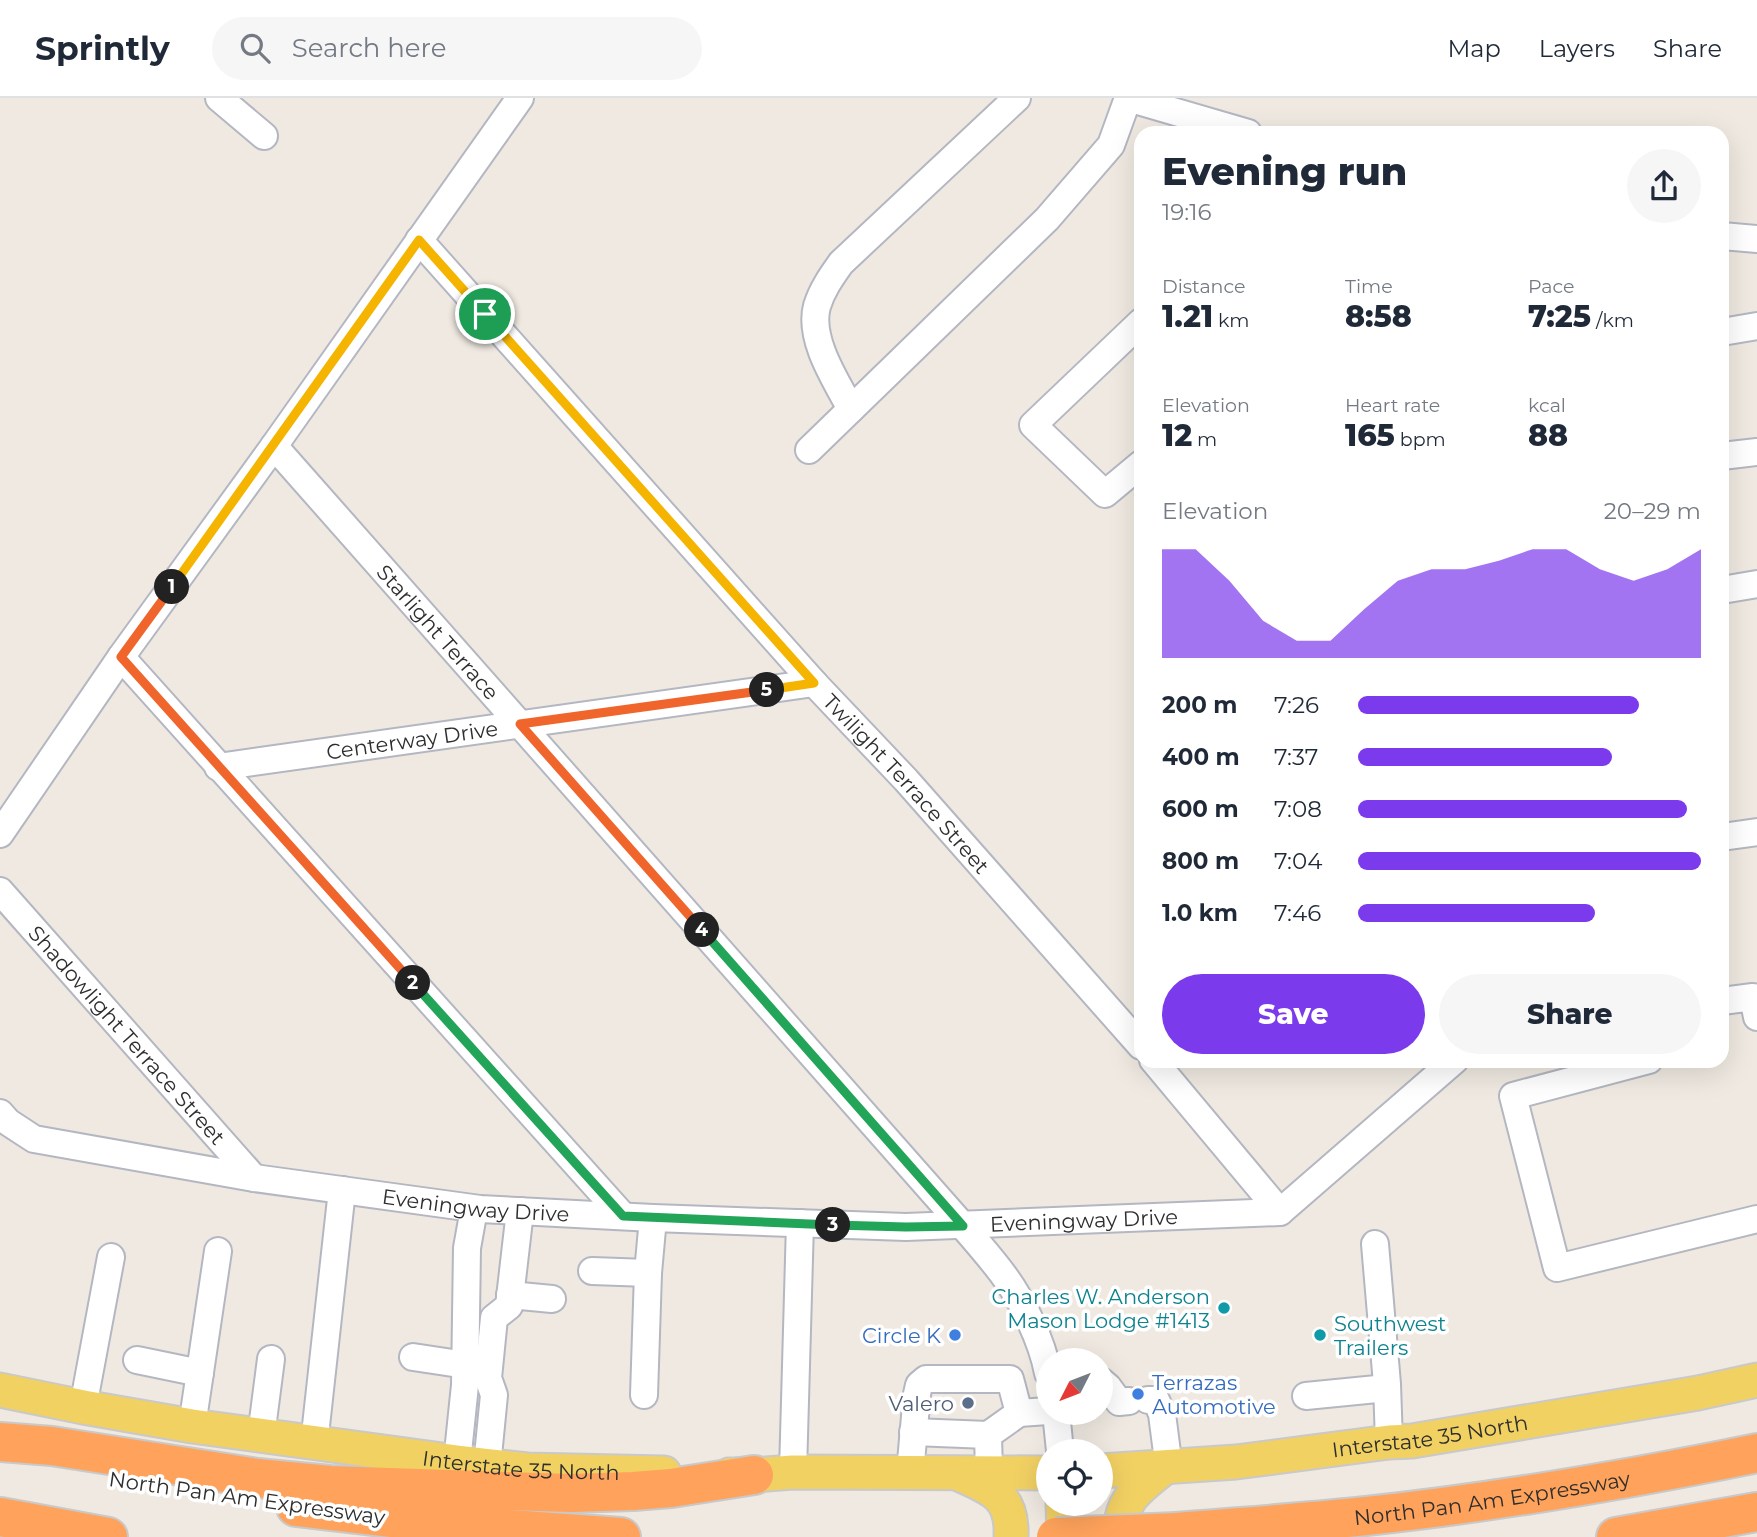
<!DOCTYPE html>
<meta charset="utf-8">
<style>
:root{--surface:#fff;--page:#f6f6f7;--text:#1f2937;--muted:#747a83;--line:#e0e1e3;--accent:#7c3aed}
body{margin:0;font-family:Montserrat,sans-serif;background:var(--page);color:var(--text);height:100vh;display:flex;flex-direction:column;font-size:26px;white-space:nowrap}
*{box-sizing:border-box;margin:0}
p{font-size:23px;color:var(--muted)}
.icon{flex:none;width:38px;height:38px;fill:none;stroke:currentColor;stroke-width:2;stroke-linecap:round;stroke-linejoin:round}
.map{position:relative;flex:1;overflow:hidden}
.details{position:absolute;left:1134px;top:28px;width:595px;height:942px;display:flex;flex-direction:column;background:var(--surface);border-radius:21px;box-shadow:0 7px 28px #0002}
.details>*{flex:none}
.needle{width:46px;rotate:228deg}
.fabs{position:absolute;left:1036px;top:1250px;display:grid;gap:14px}
.fabs a{display:grid;place-items:center;width:77px;height:77px;border-radius:50%;background:var(--surface);box-shadow:0 7px 28px #0002;font-size:35px}
.pin{position:absolute;display:grid;place-items:center;width:60px;height:60px;color:#fff;margin:-30px;border:4px solid #fff;border-radius:50%;box-shadow:0 2px 7px #0007}
.km{position:absolute;width:35px;height:35px;margin:-18px;border-radius:50%;background:#222;color:#fff;font-size:19px;line-height:35px;text-align:center}
.round{display:grid;place-items:center;flex:none;width:74px;height:74px;border-radius:37px;background:var(--page)}
.overview{display:flex;align-items:center;justify-content:space-between;height:119px;padding:0 28px}
h1{font-size:38px;font-weight:800;line-height:52px}
.metrics{display:grid;grid-template-columns:repeat(3,1fr);gap:10px;height:119px;padding:7px 28px}
.metrics div{display:grid;align-content:center}
.metrics b{font-size:30px;font-weight:800}
.metrics small{font-size:19px;font-weight:400}
.metrics p{font-size:19px}
.chart{height:196px;padding:14px 28px}
.chart p{display:flex;justify-content:space-between}
.chart svg{width:100%;height:126px;margin-top:7px;fill:var(--accent);opacity:.7}
.button{display:flex;gap:14px;margin-top:auto;padding:14px 28px}
.button a{flex:1;height:80px;border-radius:42px;background:var(--accent);color:#fff;font-size:28px;font-weight:800;line-height:80px;text-align:center}
.button a+a{background:var(--page);color:var(--text)}
ul{padding:0 28px;list-style:none;font-size:23px}
li{display:grid;grid-template-columns:112px 84px 1fr;align-items:center;height:52px}
li i{height:18px;border-radius:9px;background:var(--accent)}
header{display:flex;align-items:center;gap:42px;box-sizing:border-box;height:98px;padding:0 35px;background:var(--surface);border-bottom:2px solid var(--line)}
header strong{font-size:33px}
nav{display:flex;gap:38px;margin-inline-start:auto;font-size:24px}
.search{width:490px;height:63px;background:var(--page);display:flex;align-items:center;gap:18px;box-sizing:border-box;padding:0 24px;border-radius:38px;color:var(--muted);font-size:26px}
.map>svg:first-child{display:block}
.lines{fill:none;stroke-linecap:round;stroke-linejoin:round}
.minor-casing{stroke:#b4b7c1;stroke-width:30}
.major-casing{stroke:#c9c9c9;stroke-width:37}
.highway-casing{stroke:#c9c9c9;stroke-width:42}
.minor{stroke:#fff;stroke-width:26}
.major{stroke:#f2d163;stroke-width:33}
.highway{stroke:#ffa35c;stroke-width:38}
.highway-bridge-casing{stroke:#c9c9c9;stroke-width:42;stroke-linecap:butt}
.highway-bridge{stroke:#ffa35c;stroke-width:38}
.split-1-casing{stroke:#fff;stroke-width:14}
.split-2-casing{stroke:#fff;stroke-width:14}
.split-3-casing{stroke:#fff;stroke-width:14}
.split-4-casing{stroke:#fff;stroke-width:14}
.split-5-casing{stroke:#fff;stroke-width:14}
.split-6-casing{stroke:#fff;stroke-width:14}
.split-1{stroke:#f5b400;stroke-width:9}
.split-2{stroke:#f0652b;stroke-width:9}
.split-3{stroke:#22a559;stroke-width:9}
.split-4{stroke:#22a559;stroke-width:9}
.split-5{stroke:#f0652b;stroke-width:9}
.split-6{stroke:#f5b400;stroke-width:9}
.culture-dot{fill:#0f9aa8;stroke:#fff;stroke-width:2.5}
.shop-dot{fill:#3f7fe0;stroke:#fff;stroke-width:2.5}
.service-dot{fill:#5c6f8a;stroke:#fff;stroke-width:2.5}
.labels{text-anchor:middle;dominant-baseline:central;stroke-width:7;stroke-linejoin:round;paint-order:stroke}
.street-label{font-size:21px;fill:#2e2e2e;stroke:#fff}
.culture-label{font-size:21px;fill:#0d838f;stroke:#fff;text-anchor:end}
.shop-label{font-size:21px;fill:#366cbe;stroke:#fff;text-anchor:end}
.service-label{font-size:21px;fill:#4e5e75;stroke:#fff;text-anchor:end}
</style>
<header>
<strong>Sprintly</strong>
<div class="search"><svg class="icon" aria-label="search" viewBox="0 0 24 24"><circle cx="10" cy="10" r="6"/><path d="M15 15l6 6"/></svg>Search here</div>
<nav><a>Map</a><a>Layers</a><a>Share</a></nav>
</header>
<div class="map">
<svg width="1757" height="1439" viewBox="0 0 1757 1439">
<rect width="100%" height="100%" fill="#efe9e1"/>
<g class="lines">
<g class="minor-casing">
<g id="minor">
<path d="M219,0L264,38"/>
<path d="M1128,0L1248,35"/>
<path d="M1722,138L1757,141"/>
<path id="s1" d="M419,142L814,585L906,682L1141,948"/>
<path d="M1141,224L1033,327L1105,396L1141,366"/>
<path d="M1722,234L1757,228"/>
<path d="M851,311C836,283 808,241 817,208C822,192 831,179 841,165L1017,0"/>
<path id="s2" d="M274,348L963,1128C976,1143 990,1159 1002,1175C1022,1201 1042,1243 1048,1275"/>
<path d="M809,352L1047,121L1111,47L1128,0"/>
<path d="M1722,358L1757,354"/>
<path d="M1722,492L1757,486"/>
<path d="M121,559L623,1118"/>
<path id="s3" d="M218,669L814,585"/>
<path d="M0,736L121,559L274,348L520,0"/>
<path d="M1722,739L1757,734"/>
<path id="s4" d="M0,793L254,1080"/>
<path d="M1722,903L1753,899L1757,919"/>
<path d="M1153,962L1280,1114"/>
<path d="M1649,962L1513,998L1557,1170L1757,1121"/>
<path id="s5" d="M0,1015L8,1024L34,1041L254,1080L480,1111L653,1120L906,1129L1280,1114L1455,962"/>
<path d="M1375,1146L1387,1286L1389,1344"/>
<path d="M592,1173L648,1175"/>
<path d="M510,1197L552,1201"/>
<path d="M413,1259L466,1267"/>
<path d="M137,1262L200,1275"/>
<path d="M1101,1283L1108,1289L1119,1304L1129,1303"/>
<path d="M644,1297L648,1175L653,1120"/>
<path d="M1306,1298L1387,1290"/>
<path d="M1148,1302H1156L1162,1316L1169,1370"/>
<path d="M83,1309L111,1159"/>
<path d="M1056,1314L1060,1353"/>
<path d="M192,1328L218,1153"/>
<path d="M913,1334L988,1337"/>
<path d="M261,1338L271,1261"/>
<path d="M314,1346L342,1092"/>
<path d="M457,1364L465,1287L467,1150L474,1111"/>
<path d="M487,1368L494,1297L488,1280L494,1220L509,1208L520,1113"/>
<path d="M793,1374L800,1125"/>
<path d="M910,1375L917,1296L919,1287L926,1281H1010L1019,1315L1048,1313"/>
<path d="M989,1375L988,1337L1019,1315"/>
</g>
</g>
<g class="major-casing">
<g id="major">
<path id="s6" d="M0,1292L83,1309L192,1328L457,1364L527,1372L664,1375"/>
<path id="s7" d="M1101,1373L1236,1364L1389,1344L1412,1343L1698,1295L1757,1282"/>
<path d="M729,1377H754L793,1374L1048,1375"/>
<path d="M961,1377C993,1391 1013,1399 1011,1439"/>
<path d="M1063,1405L1064,1439"/>
<path d="M1120,1439C1120,1401 1137,1392 1164,1370"/>
</g>
</g>
<g class="highway-casing">
<g id="highway">
<path d="M0,1344L52,1348L257,1380L330,1387L571,1395L633,1393L671,1390L754,1377"/>
<path d="M296,1409L443,1426L621,1439"/>
<path d="M0,1419L108,1439"/>
<path id="s8" d="M1177,1434C1237,1429 1297,1425 1357,1419C1491,1405 1625,1382 1757,1355"/>
<path d="M1616,1439L1757,1414"/>
</g>
</g>
<use href="#minor" class="minor"/>
<use href="#major" class="major"/>
<use href="#highway" class="highway"/>
<g class="highway-bridge-casing">
<path id="highway-bridge" d="M1056,1439L1177,1434"/>
</g>
<use href="#highway-bridge" class="highway-bridge"/>
</g>
<g class="lines">
<g class="split-1-casing">
<path id="split-1" d="M172,489L419,142L485,216"/>
</g>
<g class="split-2-casing">
<path id="split-2" d="M172,489L121,559L413,885"/>
</g>
<g class="split-3-casing">
<path id="split-3" d="M413,885L623,1118L833,1127"/>
</g>
<g class="split-4-casing">
<path id="split-4" d="M702,832L963,1128L906,1129L833,1127"/>
</g>
<g class="split-5-casing">
<path id="split-5" d="M702,832L520,626L767,592"/>
</g>
<g class="split-6-casing">
<path id="split-6" d="M485,216L814,585L767,592"/>
</g>
<use href="#split-1" class="split-1"/>
<use href="#split-2" class="split-2"/>
<use href="#split-3" class="split-3"/>
<use href="#split-4" class="split-4"/>
<use href="#split-5" class="split-5"/>
<use href="#split-6" class="split-6"/>
</g>
<g class="culture-dot">
<circle cx="1224" cy="1210" r="7"/>
<circle cx="1320" cy="1237" r="7"/>
</g>
<g class="shop-dot">
<circle cx="955" cy="1237" r="7"/>
<circle cx="1138" cy="1296" r="7"/>
</g>
<circle class="service-dot" cx="968" cy="1305" r="7"/>
<g class="labels">
<g class="street-label">
<text stroke="none"><textPath href="#s2" startOffset="248">Starlight Terrace</textPath></text>
<text stroke="none"><textPath href="#s3" startOffset="196">Centerway Drive</textPath></text>
<text stroke="none"><textPath href="#s1" startOffset="730">Twilight Terrace Street</textPath></text>
<text stroke="none"><textPath href="#s4" startOffset="192">Shadowlight Terrace Street</textPath></text>
<text stroke="none"><textPath href="#s5" startOffset="490">Eveningway Drive</textPath></text>
<text stroke="none"><textPath href="#s5" startOffset="1099">Eveningway Drive</textPath></text>
<text stroke="none"><textPath href="#s7" startOffset="331">Interstate 35 North</textPath></text>
<text stroke="none"><textPath href="#s6" startOffset="527">Interstate 35 North</textPath></text>
<text stroke="none"><textPath href="#s8" startOffset="317">North Pan Am Expressway</textPath></text>
<text transform="translate(247 1400) rotate(8)">North Pan Am Expressway</text>
</g>
<g class="culture-label">
<text x="1210" y="1198">Charles W. Anderson<tspan x="1210" dy="24">Mason Lodge #1413</tspan></text>
<text x="1334" y="1225" text-anchor="start">Southwest<tspan x="1334" dy="24">Trailers</tspan></text>
</g>
<g class="shop-label">
<text x="941" y="1237">Circle K</text>
<text x="1152" y="1284" text-anchor="start">Terrazas<tspan x="1152" dy="24">Automotive</tspan></text>
</g>
<g class="service-label">
<text x="954" y="1305">Valero</text>
</g>
</g>
</svg>
<div class="fabs">
<a><svg class="needle" viewBox="-14 -14 28 28"><path d="M0-13l5 13h-10z" fill="#e53935"/><path d="M0 13l5-13h-10z" fill="#747a83"/></svg></a>
<a><svg class="icon" aria-label="locate" viewBox="0 0 24 24"><circle cx="12" cy="12" r="6"/><path d="M12 2v4M12 18v4M2 12h4M18 12h4"/></svg></a>
</div>
<div class="pin" style="left:485px;top:216px;background:#1e9e55"><svg class="icon" aria-label="arrive" viewBox="0 0 24 24"><path d="M6 21V4h12l-3 4 3 4H6"/></svg></div>
<b class="km" style="left:172px;top:489px">1</b>
<b class="km" style="left:413px;top:885px">2</b>
<b class="km" style="left:833px;top:1127px">3</b>
<b class="km" style="left:702px;top:832px">4</b>
<b class="km" style="left:767px;top:592px">5</b>
<section class="details">
<div class="overview"><div><h1>Evening run</h1><p>19:16</p></div><a class="round"><svg class="icon" aria-label="share" viewBox="0 0 24 24"><path d="M12 15V3M7 8l5-5 5 5M5 13v7h14v-7"/></svg></a></div>
<div class="metrics">
<div><p>Distance</p><b>1.21<small> km</small></b></div>
<div><p>Time</p><b>8:58</b></div>
<div><p>Pace</p><b>7:25<small> /km</small></b></div>
</div>
<div class="metrics">
<div><p>Elevation</p><b>12<small> m</small></b></div>
<div><p>Heart rate</p><b>165<small> bpm</small></b></div>
<div><p>kcal</p><b>88</b></div>
</div>
<div class="chart"><p><span>Elevation</span>20–29 m</p>
<svg viewBox="0 0 160 44" preserveAspectRatio="none"><path d="M0 44V6L10 6L20 17L30 31L40 38L50 38L60 27L70 17L80 13L90 13L100 10L110 6L120 6L130 13L140 17L150 13L160 6V44z"/></svg>
</div>
<ul>
<li><b>200 m</b>7:26<i style="width:82%"></i></li>
<li><b>400 m</b>7:37<i style="width:74%"></i></li>
<li><b>600 m</b>7:08<i style="width:96%"></i></li>
<li><b>800 m</b>7:04<i style="width:100%"></i></li>
<li><b>1.0 km</b>7:46<i style="width:69%"></i></li>
</ul>
<div class="button"><a>Save</a><a>Share</a></div>
</section>
</div>
